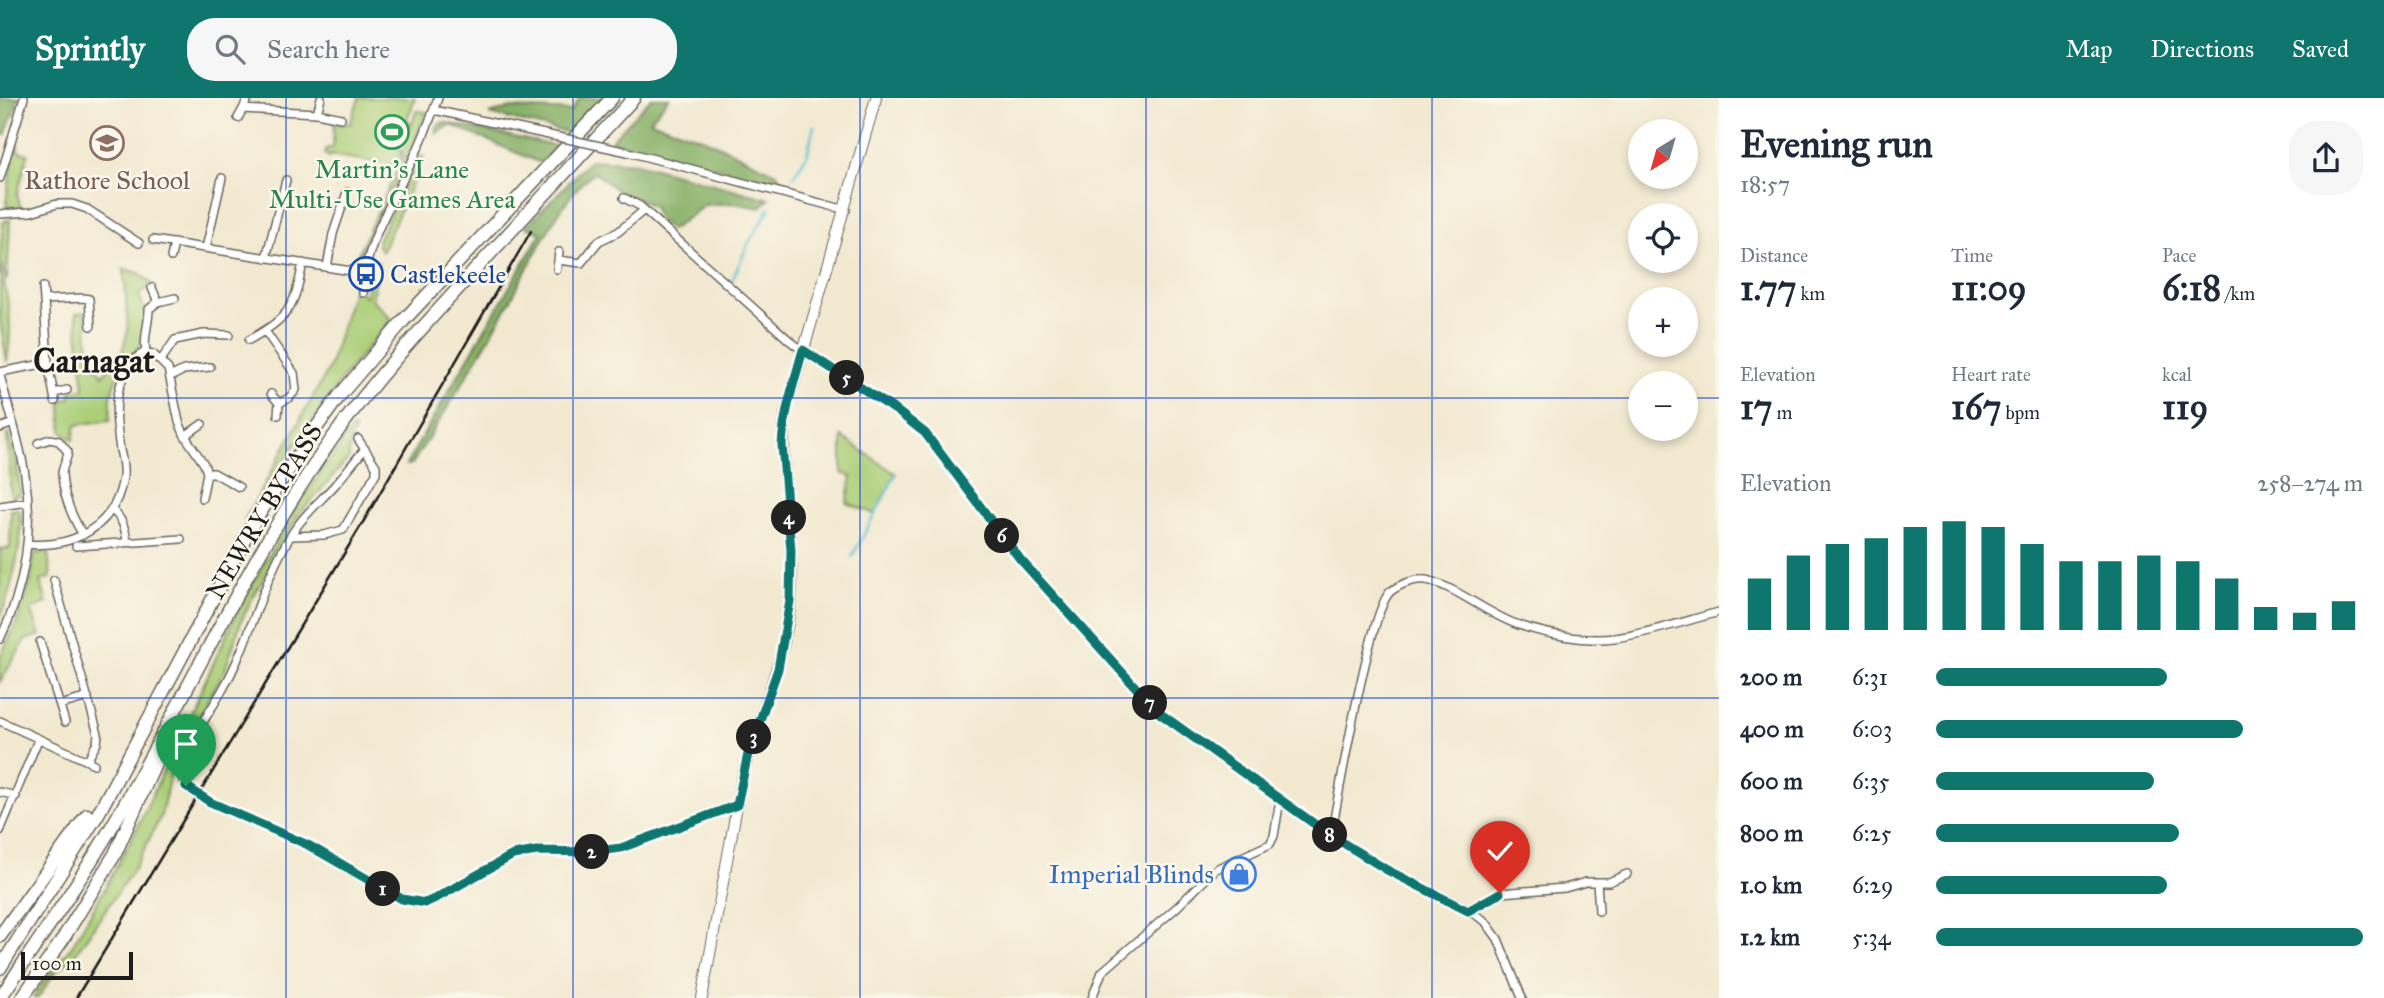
<!DOCTYPE html>
<meta charset="utf-8">
<style>
:root{--surface:#fff;--page:#f6f6f7;--text:#1f2937;--muted:#747a83;--accent:#0f766e}
body{margin:0;font-family:"IM FELL Great Primer",serif;background:var(--page);color:var(--text);height:100vh;display:flex;flex-direction:column;font-size:26px;white-space:nowrap}
*{box-sizing:border-box;margin:0}
p{font-size:23px;color:var(--muted)}
.icon{flex:none;width:38px;height:38px;fill:none;stroke:currentColor;stroke-width:2;stroke-linecap:round;stroke-linejoin:round}
.map{position:relative;flex:1;overflow:hidden}
.drawer{display:flex;flex-direction:column;background:var(--surface);width:665px}
.drawer>*{flex:none}
.needle{width:46px;rotate:217deg}
.controls{position:absolute;left:1628px;top:21px;display:grid;gap:14px}
.controls a{display:grid;place-items:center;width:70px;height:70px;border-radius:50%;background:var(--surface);box-shadow:0 4px 10px #0003;font-size:35px}
.scale{position:absolute;left:21px;bottom:18px;width:112px;box-sizing:border-box;padding-left:7px;border:4px solid #1c1c1c;border-top:0;font-size:19px;line-height:24px;white-space:nowrap;color:#1c1c1c;-webkit-text-stroke:5px #fbf7ec;paint-order:stroke}
.pin{position:absolute;display:grid;place-items:center;width:60px;height:60px;color:#fff;margin:-72px -30px;border-radius:50% 50% 50% 0;rotate:-45deg;box-shadow:0 0 7px #0007}
.pin .icon{rotate:45deg}
.km{position:absolute;width:35px;height:35px;margin:-18px;border-radius:50%;background:#222;color:#fff;font-size:19px;line-height:35px;text-align:center}
.round{display:grid;place-items:center;flex:none;width:74px;height:74px;border-radius:28px;background:var(--page)}
.overview{display:flex;align-items:center;justify-content:space-between;height:119px;padding:0 21px}
h1{font-size:38px;font-weight:700;line-height:52px}
.stats{display:grid;grid-template-columns:repeat(3,1fr);gap:10px;height:119px;padding:7px 21px}
.stats div{display:grid;align-content:center}
.stats b{font-size:35px;font-weight:700}
.stats small{font-size:19px;font-weight:400}
.stats p{font-size:19px}
.chart{height:196px;padding:14px 21px}
.chart p{display:flex;justify-content:space-between}
.chart svg{width:100%;height:126px;margin-top:7px;stroke:var(--accent);stroke-width:6}
ul{padding:0 21px;list-style:none;font-size:23px}
li{display:grid;grid-template-columns:112px 84px 1fr;align-items:center;height:52px}
li i{height:18px;border-radius:9px;background:var(--accent)}
header{display:flex;align-items:center;gap:42px;box-sizing:border-box;height:98px;padding:0 35px;background:var(--accent);color:#fff}
header strong{font-size:33px}
nav{display:flex;gap:38px;margin-inline-start:auto;font-size:24px}
.search{width:490px;height:63px;background:var(--page);display:flex;align-items:center;gap:18px;box-sizing:border-box;padding:0 24px;border-radius:28px;color:var(--muted);font-size:26px}
main{display:flex;flex:1;min-height:0}
.map>svg:first-child{display:block}
.green{fill:#abce77;stroke:#64754a;stroke-width:2}
.forest{fill:#88b168;stroke:#526642;stroke-width:2}
.lines{fill:none;stroke-linecap:round;stroke-linejoin:round}
.stream{stroke:#55bed2;stroke-width:2.5}
.street-casing{stroke:#67645b;stroke-width:10}
.secondary-casing{stroke:#67645b;stroke-width:12}
.highway-casing{stroke:#67645b;stroke-width:15}
.street{stroke:#fff;stroke-width:7}
.secondary{stroke:#fff;stroke-width:10}
.highway{stroke:#fff;stroke-width:12}
.rail{stroke:#1c1c1c;stroke-width:2.5}
.street-bridge-casing{stroke:#67645b;stroke-width:10;stroke-linecap:butt}
.street-bridge{stroke:#fff;stroke-width:7}
.route-casing{stroke:#fff;stroke-width:14}
.route{stroke:#0f766e;stroke-width:9}
.grid{fill:none;stroke:#1d4ed8;stroke-width:2;stroke-opacity:0.55}
.labels{text-anchor:middle;dominant-baseline:central;stroke-width:5;stroke-linejoin:round;paint-order:stroke}
.leisure-label{font-size:26px;fill:#27864d;stroke:#fbf7ec}
.education-label{font-size:26px;fill:#785e54;stroke:#fbf7ec}
.transit-label{font-size:26px;fill:#164399;stroke:#fbf7ec;text-anchor:start}
.street-label{font-size:26px;fill:#1c1c1c;stroke:#fbf7ec}
.shop-label{font-size:26px;fill:#366cbe;stroke:#fbf7ec;text-anchor:end}
.district-label{font-size:33px;font-weight:bold;fill:#1c1c1c;stroke:#fbf7ec}
</style>
<header>
<strong>Sprintly</strong>
<div class="search"><svg class="icon" aria-label="search" viewBox="0 0 24 24"><circle cx="10" cy="10" r="6"/><path d="M15 15l6 6"/></svg>Search here</div>
<nav><a>Map</a><a>Directions</a><a>Saved</a></nav>
</header>
<main>
<div class="map">
<svg width="1719" height="900" viewBox="0 0 1719 900">
<rect width="100%" height="100%" fill="#fbf7ec"/>
<filter id="ink" filterUnits="userSpaceOnUse"><feTurbulence type="fractalNoise" baseFrequency=".0143" numOctaves="2"/><feDisplacementMap in="SourceGraphic" scale="14" xChannelSelector="R" yChannelSelector="G"/><feConvolveMatrix kernelMatrix="1 2 1 2 8 2 1 2 1" color-interpolation-filters="sRGB"/></filter>
<filter id="wash" filterUnits="userSpaceOnUse"><feTurbulence type="fractalNoise" baseFrequency=".00686" numOctaves="4" result="noise"/><feDisplacementMap in="SourceGraphic" scale="28" xChannelSelector="R" yChannelSelector="G"/><feGaussianBlur stdDeviation="1.57" result="paint"/><feColorMatrix in="noise" values="0 0 0 0 0 0 0 0 0 0 0 0 0 0 0 0 0 1.4 0 .05"/><feComposite in="paint" operator="in"/></filter>
<g filter="url(#wash)">
<rect width="100%" height="100%" fill="#f2e9d0"/>
<path class="green" d="M359,0H415L407,22L410,24C408,34 404,45 398,51L401,52L400,59L405,64L363,152L355,162L399,68L330,57L329,59L325,56L327,50H333L334,26H350Z
M416,13L427,14L406,61L402,57Z
M18,46L17,53L28,56L17,97L21,110L8,109L6,105L14,54Z
M419,58L424,59L382,153L378,148L379,140Z
M6,122H10L7,183L0,161L3,125Z
M378,165L372,201L392,222C335,282 291,354 244,423L329,270L357,179L360,183L361,196L366,198L369,174Z
M0,169C9,199 13,233 7,264L0,222Z
M124,171L139,175L152,186L139,197L147,218L146,238L115,283L111,298L110,322L76,327L73,342L62,333L61,302L71,300V293L84,291L76,215L86,214L89,260L103,277L122,254L128,232Z
M352,330L355,332L350,342L349,360L297,419L253,499L242,521L225,572L179,652L169,681L161,718L135,769L71,862L55,874L38,900H33L44,882L72,848L105,790L136,732L234,521L265,464L295,412Z
M7,334C17,351 18,377 20,396L11,400Z
M842,339L896,376L875,416L847,405L852,379L842,375Z
M19,411C26,436 10,496 0,520V451L10,450L11,412Z
M40,454L48,455L51,479L40,483L47,505L31,511L40,537L25,542L0,584V559L16,526L30,485L35,455Z"/>
<path class="forest" d="M0,0H19L5,37L0,36Z
M580,0H605L573,36L489,16L511,10L571,13Z
M651,0H669L650,23L705,41L778,76L780,86L611,43Z
M443,24L557,48L541,65L451,27L435,36L437,28Z
M590,62L636,65L769,101L760,110L734,105L705,107L671,132L658,121L653,108L618,93L594,74C558,102 527,173 504,214C475,265 444,316 412,366L406,367L541,135L526,129Z"/>
<g class="lines">
<path class="stream" d="M793,79L807,57L814,28
M730,187L749,144L770,110
M852,459L896,376"/>
</g>
</g>
<g filter="url(#ink)">
<g class="lines">
<g class="street-casing">
<path id="street" d="M248,0L243,11L317,15L321,0
M434,12L535,34
M317,15L341,20
M238,20L243,11
M628,54L846,112
M0,80L24,0
M624,100L640,108L789,242L807,256L829,268L897,313L925,335L1020,461L1158,614L1327,735L1387,772L1465,810L1485,823L1498,841L1522,900
M0,116L31,114L57,106H72L87,111L139,145
M153,142L364,175
M206,150L222,80
M171,159L174,145
M266,160L286,82
M558,162L581,165L599,143L618,134L644,112
M327,169L333,136L347,94
M557,171L559,154
M43,189L44,202
M152,190L158,204
M363,195C364,147 391,107 411,65C422,44 430,22 438,0
M265,233L294,275L296,292L289,300L279,305
M249,242C289,219 294,211 303,165
M146,254C143,240 149,226 149,211L158,204L175,200
M161,262L175,242L204,236L229,237
M48,265L55,303
M0,274L48,265L44,202L83,200L89,201L91,228
M0,277C8,310 20,343 25,377C34,432 25,491 0,541
M170,279L184,272L210,269
M54,295L67,292
M271,296L279,305L278,317
M0,330L13,325
M185,338L202,326
M38,345L50,341L59,343L68,354C67,362 62,369 62,376C63,398 72,419 83,437
M365,351C354,363 345,376 334,388C321,402 306,415 295,431C262,480 252,540 223,591C209,617 180,652 183,682L190,692L210,704L308,747L381,790L416,805L436,801L513,757L537,753L590,754L621,750L737,707
M207,375H214L239,389
M0,408L28,404
M111,411C122,420 125,429 127,443
M291,438L324,437L343,432L376,375V368L358,341
M27,446C73,450 116,429 123,379C124,370 122,360 120,352C116,324 112,297 127,272C132,264 137,257 146,254L153,256L168,271L179,324L185,338L204,366L207,375L202,400
M76,448L181,441
M54,482L98,636L97,645L87,663
M40,544L65,624
M60,607L88,599
M0,623L94,666
M0,694L16,698
M0,733L38,642
M1327,735L1333,727C1340,689 1370,513 1390,494C1400,486 1417,479 1430,483C1459,491 1486,515 1516,526C1544,536 1585,544 1615,540C1650,535 1685,523 1719,514
M1597,784L1599,813
M1468,812L1500,795L1565,790L1586,784H1609L1627,776
M1092,900L1102,874L1176,810L1216,771L1270,746L1274,738L1280,702"/>
</g>
<g class="secondary-casing">
<path id="secondary" d="M702,900L742,680C757,619 786,563 791,500C795,439 779,378 785,317L876,0"/>
</g>
<g class="highway-casing">
<path id="highway" d="M0,838L87,717
M0,870L98,716L252,427L316,330L340,297L403,223L612,0
M0,900C40,840 82,781 118,718C189,593 249,459 332,341C378,276 433,218 487,159C536,106 585,53 634,0
M22,900L61,844L115,756L163,648"/>
</g>
<use href="#street" class="street"/>
<use href="#secondary" class="secondary"/>
<use href="#highway" class="highway"/>
<path class="rail" d="M76,900L362,426L531,133"/>
<g class="street-bridge-casing">
<path id="street-bridge" d="M535,34L628,54"/>
</g>
<use href="#street-bridge" class="street-bridge"/>
</g>
</g>
<g class="lines" filter="url(#ink)">
<g class="route-casing">
<path id="route" d="M186,688L210,704L308,747L402,801L425,805L436,800L513,757L537,753L590,754L621,750L737,707L748,656L778,571L790,503L791,452L782,347C784,314 794,284 803,252L897,313L925,335L1020,461L1158,614L1327,735L1387,772L1468,813L1500,795"/>
</g>
<use href="#route" class="route"/>
</g>
<path class="grid" d="M286,0V900M573,0V900M860,0V900M1146,0V900M1432,0V900M0,300H1640M1685,300H1719M0,600H1719"/>
<defs>
<g id="stadium-ring" transform="scale(1.75)"><circle r="9.5" fill="#fbf7ec" stroke="#2e9e5b" stroke-width="1.5"/><path d="M0-5a6.5 5 0 1 0 0 10a6.5 5 0 1 0 0-10ZM-3.5-1.8h7v3.6h-7Z" fill="#2e9e5b"/></g>
<g id="school-ring" transform="scale(1.75)"><circle r="9.5" fill="#fbf7ec" stroke="#8d6e63" stroke-width="1.5"/><path d="M0-5L7-2L0 1L-7-2ZM-4 1L0 2.5L4 1V4Q0 6-4 4Z" fill="#8d6e63"/></g>
<g id="bus-ring" transform="scale(1.75)"><circle r="9.5" fill="#fbf7ec" stroke="#1a4fb4" stroke-width="1.5"/><path d="M-5-6H5V4H4V6H2V4H-2V6H-4V4H-5ZM-3.5-4V0h7V-4ZM-3.5 1.2v1.5H-2V1.2ZM2 1.2v1.5H3.5V1.2Z" fill="#1a4fb4"/></g>
<g id="shop-ring" transform="scale(1.75)"><circle r="9.5" fill="#fbf7ec" stroke="#3f7fe0" stroke-width="1.5"/><path d="M-5-2.5h2.3a2.7 3.5 0 0 1 5.4 0H5L5.5 6h-11ZM-1.5-2.5h3a1.5 2.3 0 0 0-3 0Z" fill="#3f7fe0"/></g>
</defs>
<g fill-rule="evenodd">
<use href="#stadium-ring" x="392" y="34"/>
<use href="#school-ring" x="107" y="45"/>
<use href="#bus-ring" x="366" y="176"/>
<use href="#shop-ring" x="1239" y="776"/>
</g>
<g class="labels">
<g class="leisure-label">
<text x="392" y="71">Martin's Lane<tspan x="392" dy="30">Multi-Use Games Area</tspan></text>
</g>
<g class="education-label">
<text x="107" y="82">Rathore School</text>
</g>
<g class="transit-label">
<text x="390" y="176">Castlekeele</text>
</g>
<g class="street-label">
<text transform="translate(264 413) rotate(-59)">NEWRY BYPASS</text>
</g>
<g class="shop-label">
<text x="1214" y="776">Imperial Blinds</text>
</g>
<g class="district-label">
<text x="94" y="263">Carnagat</text>
</g>
</g>
</svg>
<div class="controls">
<a><svg class="needle" viewBox="-14 -14 28 28"><path d="M0-13l5 13h-10z" fill="#e53935"/><path d="M0 13l5-13h-10z" fill="#747a83"/></svg></a>
<a><svg class="icon" aria-label="locate" viewBox="0 0 24 24"><circle cx="12" cy="12" r="6"/><path d="M12 2v4M12 18v4M2 12h4M18 12h4"/></svg></a>
<a>+</a>
<a>−</a>
</div>
<div class="scale">100 m</div>
<div class="pin" style="left:186px;top:688px;background:#1e9e55"><svg class="icon" aria-label="arrive" viewBox="0 0 24 24"><path d="M6 21V4h12l-3 4 3 4H6"/></svg></div>
<div class="pin" style="left:1500px;top:795px;background:#d93025"><svg class="icon" aria-label="check" viewBox="0 0 24 24"><path d="M5 12l5 5 9-10"/></svg></div>
<b class="km" style="left:383px;top:791px">1</b>
<b class="km" style="left:592px;top:754px">2</b>
<b class="km" style="left:754px;top:639px">3</b>
<b class="km" style="left:789px;top:420px">4</b>
<b class="km" style="left:847px;top:280px">5</b>
<b class="km" style="left:1002px;top:438px">6</b>
<b class="km" style="left:1150px;top:605px">7</b>
<b class="km" style="left:1330px;top:737px">8</b>
</div>
<section class="drawer">
<div class="overview"><div><h1>Evening run</h1><p>18:57</p></div><a class="round"><svg class="icon" aria-label="share" viewBox="0 0 24 24"><path d="M12 15V3M7 8l5-5 5 5M5 13v7h14v-7"/></svg></a></div>
<div class="stats">
<div><p>Distance</p><b>1.77<small> km</small></b></div>
<div><p>Time</p><b>11:09</b></div>
<div><p>Pace</p><b>6:18<small> /km</small></b></div>
</div>
<div class="stats">
<div><p>Elevation</p><b>17<small> m</small></b></div>
<div><p>Heart rate</p><b>167<small> bpm</small></b></div>
<div><p>kcal</p><b>119</b></div>
</div>
<div class="chart"><p><span>Elevation</span>258–274 m</p>
<svg viewBox="0 0 160 44" preserveAspectRatio="none"><path d="M5 44V26M15 44V18M25 44V14M35 44V12M45 44V8M55 44V6M65 44V8M75 44V14M85 44V20M95 44V20M105 44V18M115 44V20M125 44V26M135 44V36M145 44V38M155 44V34"/></svg>
</div>
<ul>
<li><b>200 m</b>6:31<i style="width:54%"></i></li>
<li><b>400 m</b>6:03<i style="width:72%"></i></li>
<li><b>600 m</b>6:35<i style="width:51%"></i></li>
<li><b>800 m</b>6:25<i style="width:57%"></i></li>
<li><b>1.0 km</b>6:29<i style="width:54%"></i></li>
<li><b>1.2 km</b>5:34<i style="width:100%"></i></li>
</ul>
</section>
</main>
